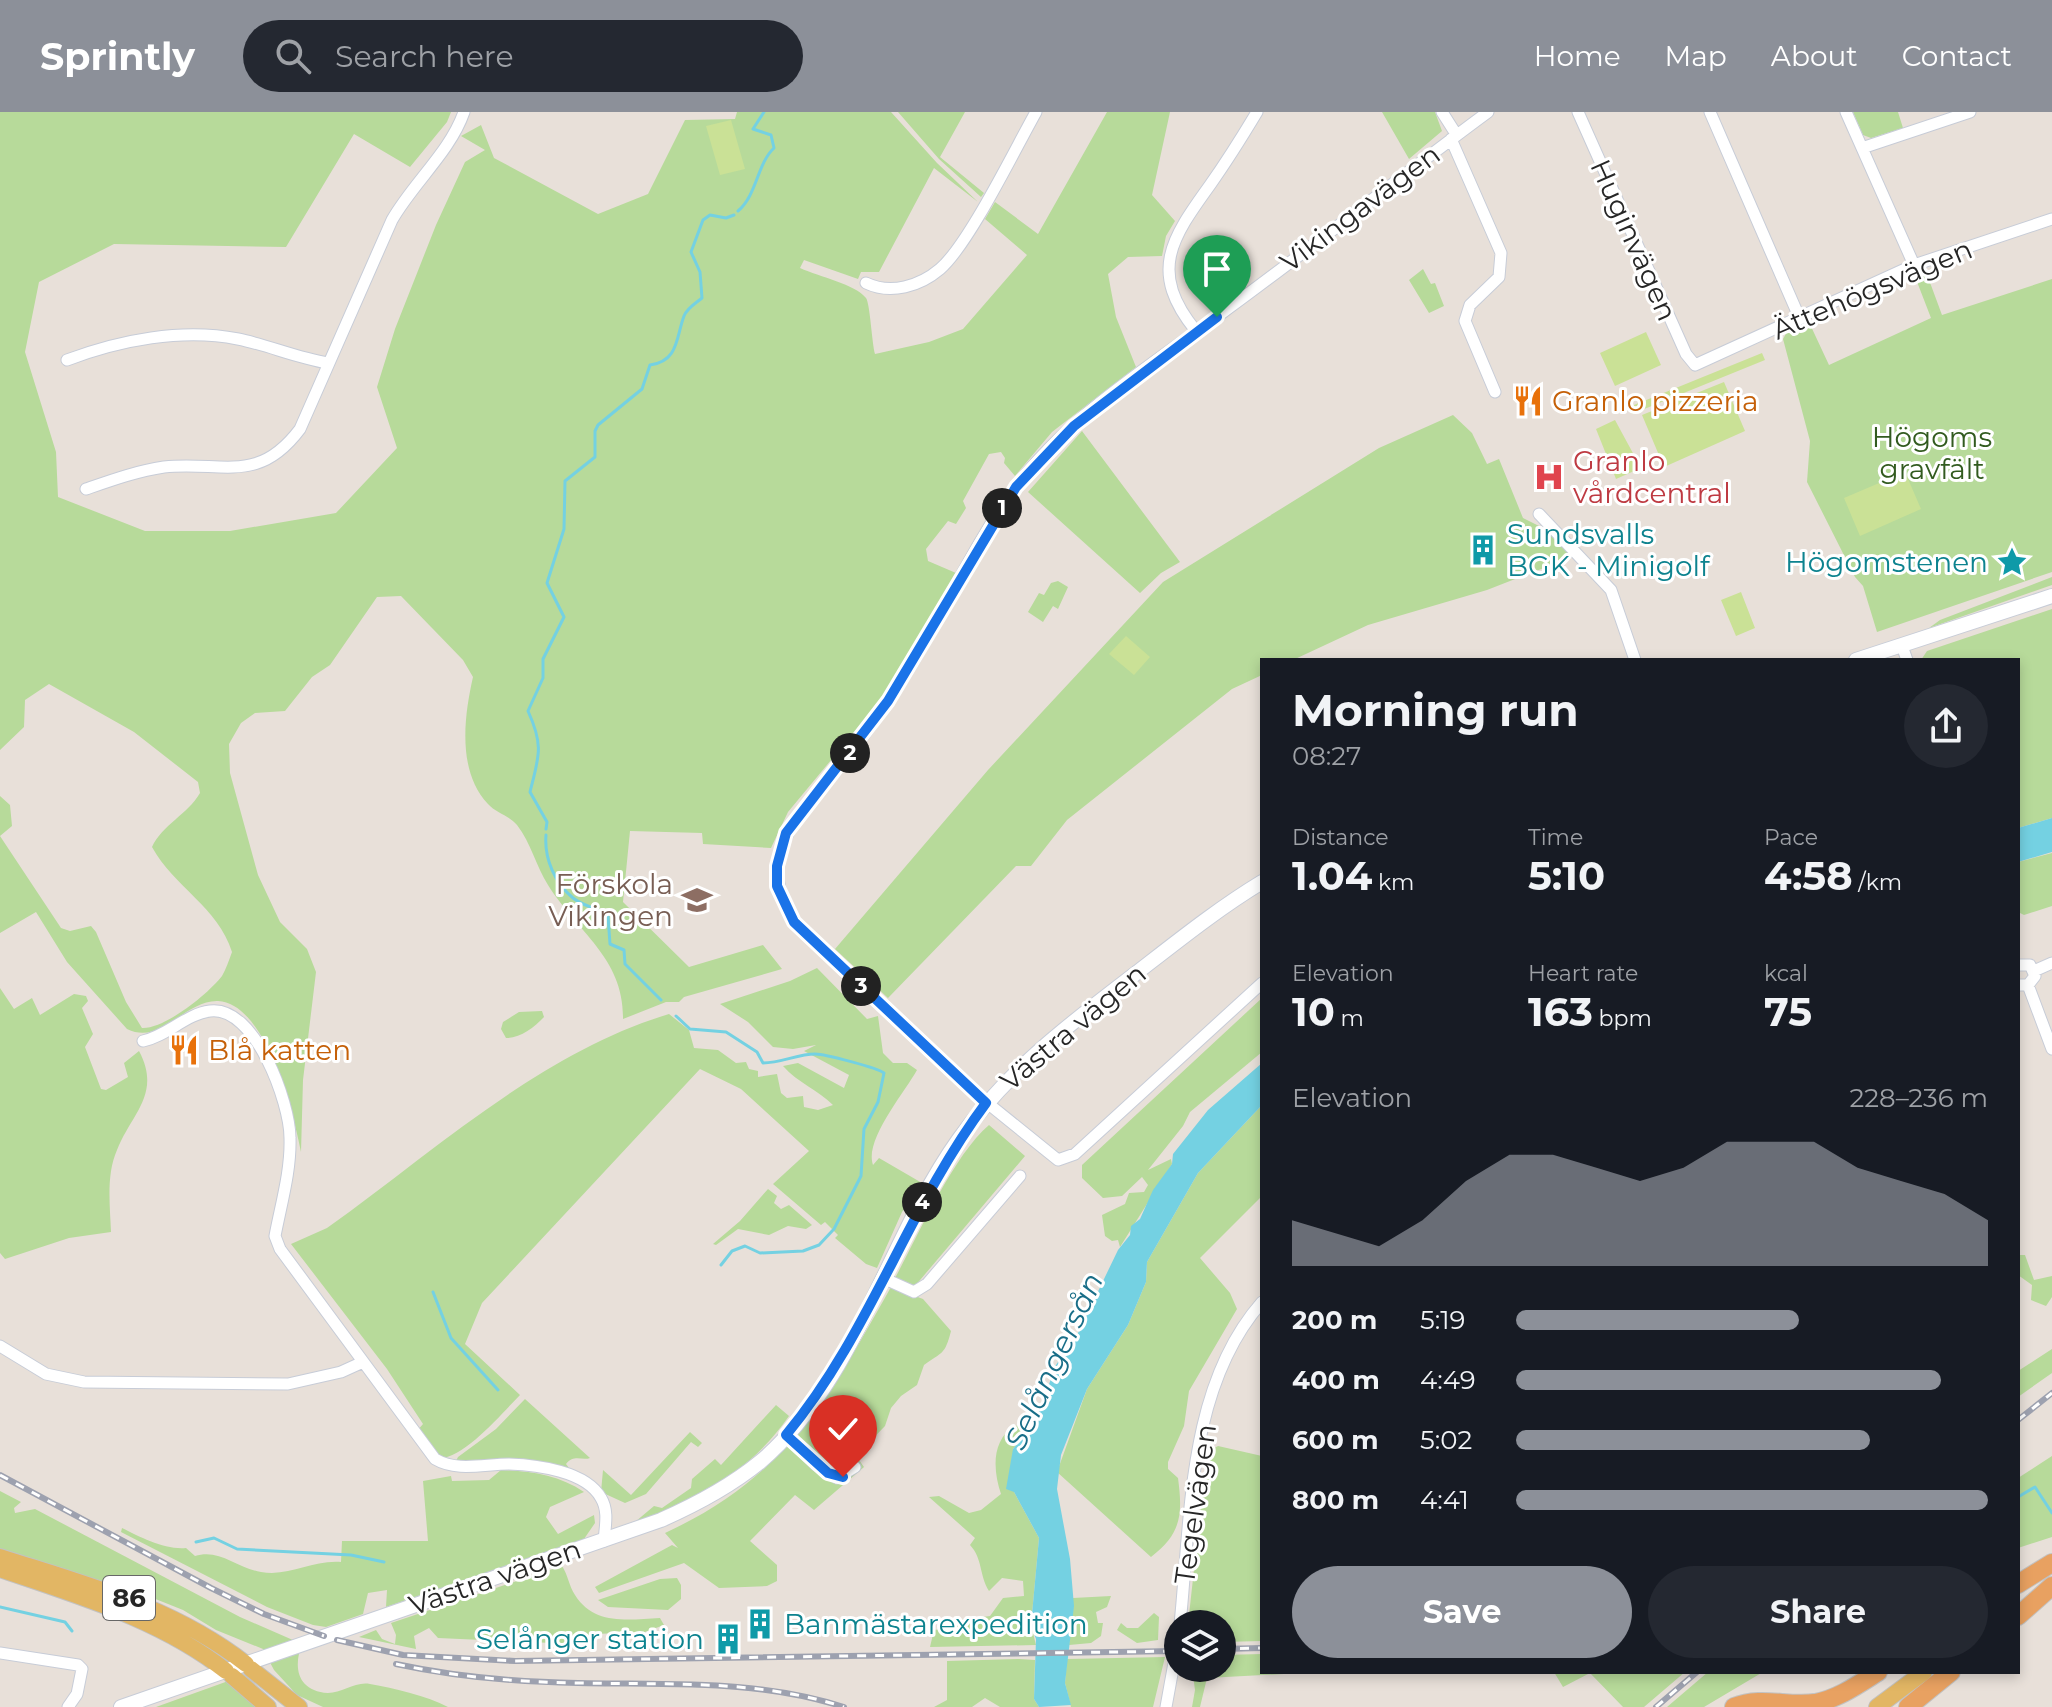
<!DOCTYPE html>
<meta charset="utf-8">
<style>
:root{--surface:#171b24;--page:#242831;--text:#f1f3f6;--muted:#9ea1a6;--accent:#8c9099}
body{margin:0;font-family:Montserrat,sans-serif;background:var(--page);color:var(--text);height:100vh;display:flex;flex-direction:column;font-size:30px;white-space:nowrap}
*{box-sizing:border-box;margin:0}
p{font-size:26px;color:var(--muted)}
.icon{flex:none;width:44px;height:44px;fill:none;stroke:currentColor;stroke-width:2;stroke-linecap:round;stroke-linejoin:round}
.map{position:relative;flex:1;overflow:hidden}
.panel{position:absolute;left:1260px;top:546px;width:760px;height:1016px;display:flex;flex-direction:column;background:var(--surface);border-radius:0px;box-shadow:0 4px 12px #0003}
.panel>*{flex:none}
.controls{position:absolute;left:1164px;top:1498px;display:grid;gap:16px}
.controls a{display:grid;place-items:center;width:72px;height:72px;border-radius:50%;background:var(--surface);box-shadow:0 4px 12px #0003;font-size:40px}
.pin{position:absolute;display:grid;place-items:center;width:68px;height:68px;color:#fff;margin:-82px -34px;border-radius:50% 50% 50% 0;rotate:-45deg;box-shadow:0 0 8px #0007}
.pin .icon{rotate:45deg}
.km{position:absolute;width:40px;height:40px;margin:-20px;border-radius:50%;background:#222;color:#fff;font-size:22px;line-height:40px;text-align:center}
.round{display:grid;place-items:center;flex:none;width:84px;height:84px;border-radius:42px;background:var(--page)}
.summary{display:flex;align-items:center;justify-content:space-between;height:136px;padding:0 32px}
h1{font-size:44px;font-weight:700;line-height:60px}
.figures{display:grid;grid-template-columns:repeat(3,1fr);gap:12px;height:136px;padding:8px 32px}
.figures div{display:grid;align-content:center}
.figures b{font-size:40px;font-weight:700}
.figures small{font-size:22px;font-weight:400}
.figures p{font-size:22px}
.chart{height:224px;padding:16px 32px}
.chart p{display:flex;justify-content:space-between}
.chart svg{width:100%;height:144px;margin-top:8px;fill:var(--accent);opacity:.7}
.action{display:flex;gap:16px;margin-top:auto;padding:16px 32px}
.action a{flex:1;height:92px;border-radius:48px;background:var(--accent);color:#fff;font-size:32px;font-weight:700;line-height:92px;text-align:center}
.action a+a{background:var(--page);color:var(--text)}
ul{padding:0 32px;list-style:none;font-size:26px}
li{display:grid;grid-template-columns:128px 96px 1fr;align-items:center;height:60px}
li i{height:20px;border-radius:10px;background:var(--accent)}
header{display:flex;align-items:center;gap:48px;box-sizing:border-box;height:112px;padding:0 40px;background:var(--accent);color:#fff}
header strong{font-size:38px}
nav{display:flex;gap:44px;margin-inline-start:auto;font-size:28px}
.search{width:560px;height:72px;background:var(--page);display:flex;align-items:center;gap:20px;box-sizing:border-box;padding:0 28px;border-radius:44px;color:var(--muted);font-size:30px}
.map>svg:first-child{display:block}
.green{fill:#b7da9a}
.pitch{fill:#cae196}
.water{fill:#74d1e2}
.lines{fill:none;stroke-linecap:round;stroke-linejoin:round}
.stream{stroke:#74d1e2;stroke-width:3}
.minor-casing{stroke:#c7ccd7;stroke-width:13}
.tertiary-casing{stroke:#c7ccd7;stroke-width:16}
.primary-casing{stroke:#c2c2c2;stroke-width:18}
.trunk-casing{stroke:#c2c2c2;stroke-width:20}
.minor{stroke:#fff;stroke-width:11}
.tertiary{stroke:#fff;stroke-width:14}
.primary{stroke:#e2b664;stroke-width:16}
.trunk{stroke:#e8a161;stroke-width:18}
.rail-casing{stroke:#9da1af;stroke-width:6}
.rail{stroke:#fff;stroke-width:3;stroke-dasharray:9;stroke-linecap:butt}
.route-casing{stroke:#fff;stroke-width:16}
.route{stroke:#1a73e8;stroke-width:10}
.labels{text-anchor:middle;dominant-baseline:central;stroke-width:6;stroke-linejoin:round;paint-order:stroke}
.shield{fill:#fff;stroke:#676767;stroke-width:2}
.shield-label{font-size:26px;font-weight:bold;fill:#262626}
.street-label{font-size:28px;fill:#262626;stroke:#fff}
.food-label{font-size:28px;fill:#c56008;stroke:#fff;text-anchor:start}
.park-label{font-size:28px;fill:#325b1f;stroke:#fff}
.health-label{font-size:28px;fill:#be3a42;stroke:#fff;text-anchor:start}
.culture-label{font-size:28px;fill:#0d838f;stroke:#fff;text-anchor:start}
.education-label{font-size:28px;fill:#785e54;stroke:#fff;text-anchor:end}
.water-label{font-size:30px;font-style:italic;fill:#196e88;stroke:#fff}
</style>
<header>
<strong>Sprintly</strong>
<div class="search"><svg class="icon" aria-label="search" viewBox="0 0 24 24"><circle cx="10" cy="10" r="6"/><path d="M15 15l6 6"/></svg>Search here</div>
<nav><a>Home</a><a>Map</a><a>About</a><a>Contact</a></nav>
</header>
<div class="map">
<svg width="2052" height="1595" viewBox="0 0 2052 1595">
<rect width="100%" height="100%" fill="#e8e0d9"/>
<path class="green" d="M0,0H451L447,10L410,55L354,22L286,135L114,132L39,170L25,240L56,340L58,385L145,419H230L336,401L397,336L377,275L395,217L436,113L465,50L485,38L461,24L481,13L494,46L598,102L648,82L685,8L735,7L737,0H891L937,51L978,90L934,56L879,160H861L858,167L804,148L800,156C820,165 855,172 866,186C870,191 872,232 875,242L929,230L963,217L1027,143L985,107L995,90L1038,122L1107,0H1170L1152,83L1175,109L1166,124L1162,144L1128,145L1108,162L1116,205L1136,255L1052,320L1015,364L1004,351L1005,346L1001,340L989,342L963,389L966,396L956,412L948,409L926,437L928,449L956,461L880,589L788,700L771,736L703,732L702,721L630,719L623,790L689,855L763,833L782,857L684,885L679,890H666L623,907C624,846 578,821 548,773C536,754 531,731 517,713C510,704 496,701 488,692C457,659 464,605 473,565L463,548L401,484L377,485L330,553L312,565L285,599L255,601L241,611L229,632L230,661L258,763L280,810L307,837L316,860L303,968L301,1040C294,1003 266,891 218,889C184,888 162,934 127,917L67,850L36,800L0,821V684L10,693L12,714L0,724L61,816L70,819L91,814L96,820L126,890L142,916C165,917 208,882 222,864C226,857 229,848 232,840C218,795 174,775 152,735C162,713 188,702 200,681L198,670L134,620L49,572L25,588L24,615L0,638Z
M898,0H965L940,45L984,81L981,85L939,47Z
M1382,0H1435L1442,19L1409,47Z
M1853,0H1898L1903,16L1871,26L1863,23Z
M1423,157L1431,172L1435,171L1444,194L1429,201L1409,168Z
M1925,157L1942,203L2052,167V460L1877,520L1863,474L1855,465L1807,370L1810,329L1783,227L1788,218L1808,208L1829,253L1931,206L1914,162Z
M1453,303L1472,321L1487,352L1499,347L1523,406L1549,419L1572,445L1487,478L1368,513L1293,548H1262V563L1232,577L1067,708L1031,754H1016L888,886L835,837L988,658L1163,470L1379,336Z
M1082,319L1180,450L1161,461L1140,481L1028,380Z
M2052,465V473L1929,516L1940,508Z
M1058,469L1068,475L1058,497L1053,494L1043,510L1028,500L1039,481L1044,483L1051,471Z
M2052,497V706L2018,716V548H1921L1927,539Z
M2052,741V794L2024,803L2018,800V750Z
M817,856L867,907L878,904L883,941L893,951H907L917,958C905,980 864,1028 873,1053L879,1046L922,1071L902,1100L877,1156L866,1152L835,1126L838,1123L825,1110L821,1113L773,1072L809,1039L741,977L700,957L482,1191L465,1232L520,1283C503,1300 464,1347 439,1346L417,1319L423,1312L387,1257L291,1132L327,1116C435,1039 540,941 669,902L689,918L694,936L718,938L736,951L746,950L749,957L758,959V965L777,962L781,981L787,986L803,984L804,995L818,998L833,993C818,978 798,971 783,954L798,951L844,976L849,963L804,939L816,933L793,937L773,935L748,910L720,892L790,869Z
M0,876L14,897L32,886L40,903L74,882L86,884L88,889L82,896L93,922L85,935L101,977L106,978L128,965L124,951L139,939C162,982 131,1002 117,1038C106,1063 110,1093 111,1120L69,1126L5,1147L0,1141Z
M1262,886V940L1190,1000L1183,1014L1148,1058L1171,1047L1172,1052L1120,1135L1118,1128L1112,1129L1105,1124L1102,1103L1125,1092L1129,1081L1144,1080L1148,1073L1142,1065L1122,1084L1103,1086L1082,1066V1053Z
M542,899L544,905C534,916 520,926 506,926L501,917L503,910L519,900Z
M1262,993V1084L1200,1146L1230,1181L1237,1197L1189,1279L1184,1314L1168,1350V1357L1178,1366C1183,1403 1181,1422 1151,1445L1057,1360L1087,1277L1128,1213L1146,1170L1147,1150L1198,1061Z
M989,1013L1025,1044L915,1174L894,1168C918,1124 952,1045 989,1013Z
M768,1077L777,1084L774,1091L781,1097L789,1093L812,1113L806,1117L788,1114L769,1123L738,1117L716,1133L713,1132L740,1109Z
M2018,1143H2025L2034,1168L2052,1164V1185L2046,1194L2031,1188L2032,1173L2018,1163Z
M891,1175L923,1187L951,1219C945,1243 942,1240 924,1253L917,1273L901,1284L891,1296L885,1314L856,1344L864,1355L814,1398L795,1383L750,1429L777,1453V1469L767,1474L719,1476L684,1451L599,1481L595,1475L672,1433L678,1436L665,1421C786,1365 828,1287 891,1175Z
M2052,1237V1261L2018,1285V1259Z
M525,1287L590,1346C582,1349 574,1342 566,1352L569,1356L455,1351L458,1345L496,1317Z
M776,1293L789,1304C751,1359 697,1389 635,1410L654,1394L662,1396L691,1376L692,1367L715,1347L721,1353Z
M1015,1313L1027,1319L1013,1337L1014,1380L1039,1426L1031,1513L1036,1533L930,1535L934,1518L949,1516L953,1509L990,1504L1003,1486L1024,1484L1023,1469L1002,1466L989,1479C979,1463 983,1447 970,1433L975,1426L929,1385L939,1384L969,1401L981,1398L1001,1382C993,1358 991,1329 1015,1313Z
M690,1320L702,1331L698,1335L691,1330L646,1382L625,1391L601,1380L603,1358L631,1383Z
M1218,1334L1262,1344V1529L1222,1530V1512H1188L1207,1340Z
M2052,1344V1425L2018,1436V1366Z
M501,1358C530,1359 559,1363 584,1380L550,1395L546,1405L558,1422L594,1403L595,1411L584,1427L386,1495L387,1478L368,1481L363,1502L326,1515L313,1513L267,1495L121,1420L122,1416C140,1425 165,1438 186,1436L195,1444C219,1436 237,1456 261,1460C290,1465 311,1448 341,1450L342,1429H428L423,1369L451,1364L452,1369L489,1368Z
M0,1379L21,1390L14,1396L15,1401L35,1397L240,1505L302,1532C293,1555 297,1579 328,1581C342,1581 356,1569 370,1572C394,1576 427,1584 448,1595H323L297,1583L274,1558L263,1537L216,1518L183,1498L138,1480L0,1439Z
M562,1454C568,1463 569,1474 575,1483C594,1513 626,1508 660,1506L664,1513L645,1520L595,1522L574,1532L438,1526L429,1516L414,1524L416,1537L359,1525L376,1518L382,1527L395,1532L396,1523L391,1511Z
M677,1466L681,1473V1487L668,1498L608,1495L598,1488L660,1467Z
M1111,1484L1107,1495L1096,1500L1098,1511H1103L1101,1524L1091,1531L1069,1533L1073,1486Z
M1154,1501L1159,1505L1158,1528L1137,1531L1117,1518L1121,1511L1127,1516H1138Z
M1262,1542V1560H1321L1207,1566L1200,1595H1192L1195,1578L1192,1556H1222V1543Z
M1165,1545L1153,1595H1071L1065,1571L1067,1547Z
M1019,1547L1035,1548L1034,1587L1039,1595H1000L985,1586L972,1595H934L947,1588V1549Z
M1554,1560H1685L1644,1595H1623L1590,1561L1563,1575Z
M1708,1560H1763L1704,1595H1667Z
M231,1568L259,1595H156Z"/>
<path class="pitch" d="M731,8L745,57L720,63L706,14Z
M1646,220L1661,253L1615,274L1600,241Z
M1762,241L1765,248L1632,302L1629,295Z
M1724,270L1745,319L1664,355L1642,303Z
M1615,308L1641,356L1616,367L1596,317Z
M1905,360L1921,397L1860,424L1844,386Z
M1741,480L1755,516L1736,524L1721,488Z
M1126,524L1150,545L1134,563L1109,542Z"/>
<path class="water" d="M2052,706V740L2018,750V716Z
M1262,951V993L1198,1061L1147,1150L1146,1170L1128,1213L1087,1277L1061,1343L1057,1377L1070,1447L1074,1494L1065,1571L1071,1593L1039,1595L1034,1587L1036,1527L1031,1513L1039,1426L1014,1380L1006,1377L1013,1337L1036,1308L1056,1253L1078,1221L1118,1138L1130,1123L1131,1114L1140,1107L1153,1078L1172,1052L1173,1042L1208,998Z"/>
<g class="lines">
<path class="stream" d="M738,99C757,83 757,52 774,36L771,23L753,17L764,0
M546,717L547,710L530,680C539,644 544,634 528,599L543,566V547L564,505L547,471L564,417L565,369L595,345V319L598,313L642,277L650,253C679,249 676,225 684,204C687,196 696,191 702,186L700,160L691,140L703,108L710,103L726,106L734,103
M546,723C544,747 555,771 573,786C583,794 597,796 608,804L610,832L624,838L625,852L661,888
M676,904L690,917L726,920L757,940L763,951C781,951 798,942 815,942C825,942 878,956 884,961L878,990L864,1017L861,1064L834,1117L819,1133L803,1139L760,1141L745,1134L732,1139L721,1153
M433,1180L451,1226L498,1278
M2018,1385L2035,1375L2052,1401
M196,1430L214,1426L237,1437L351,1443L384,1450
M0,1495L65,1510L72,1519"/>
<g class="minor-casing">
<path id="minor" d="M1442,0L1456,22
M1578,0L1686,242L1695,253L1914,153L2052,107
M1710,0L1800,207
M1846,0L1914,153
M1451,27L1501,141L1499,165L1470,193L1465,209L1495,280
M1862,36L1970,0
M866,171C891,183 920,174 940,157C969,132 1015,37 1036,0
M1196,219C1148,160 1171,127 1210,73C1227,49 1242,25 1257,0
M67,248C120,228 182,216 238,227C268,233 297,246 328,251
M86,377C112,368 137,359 164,355C223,349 258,373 300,317L392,108C413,71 450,40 464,0
M1539,402L1611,478L1635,548
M1902,534L1907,548
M2018,853H2030L2035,864L2028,873H2018
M2034,859L2052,851
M1262,871L1075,1042L1058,1048L975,981L794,810C755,746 793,710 833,662C850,642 866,621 881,599C932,529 964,446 1015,376C1067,306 1148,255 1218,204C1309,138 1397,67 1488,0
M2028,873L2052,937
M143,929C167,924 186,902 210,899C255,893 290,991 290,1026C291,1059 281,1092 275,1124L280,1137L435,1347C457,1360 484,1352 509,1352C537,1353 586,1359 601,1386C609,1399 605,1415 604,1429
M883,1166L914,1180L927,1172L1020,1064
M0,1234L46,1262L84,1270L288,1272L341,1260L363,1250
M786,1323L816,1353L837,1366L855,1355
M1180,1512C1191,1406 1187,1275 1262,1190
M0,1541L78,1553L82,1557L77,1582L68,1595
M1166,1595L1178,1529"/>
</g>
<g class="tertiary-casing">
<path id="tertiary" d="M1856,548L2052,484
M121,1595L661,1408C695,1393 732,1373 760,1350C856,1269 888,1126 959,1027C1008,958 1072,910 1139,859C1179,828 1219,796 1262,770"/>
</g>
<g class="primary-casing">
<path id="primary" d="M0,1445C87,1473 173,1495 246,1552
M0,1457C78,1484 160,1507 226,1559
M251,1557L299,1595
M232,1564L268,1595
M1877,1595L1924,1560"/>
</g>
<g class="trunk-casing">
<path id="trunk" d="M2018,1472L2052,1451
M2018,1504L2052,1474
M1734,1595C1762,1584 1787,1595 1815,1591C1838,1587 1859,1572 1878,1560
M1908,1595L1951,1560"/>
</g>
<use href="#minor" class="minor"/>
<use href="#tertiary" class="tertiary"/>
<use href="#primary" class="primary"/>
<use href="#trunk" class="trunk"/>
<g class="rail-casing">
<path id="rail" d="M2018,1308L2052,1281
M0,1363L211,1476L264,1502L324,1524
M337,1528L403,1543L515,1549L1178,1539
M1222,1537L1262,1536
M396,1552C456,1565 516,1570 578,1571C668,1573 757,1567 844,1595
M1656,1595L1697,1560"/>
</g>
<use href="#rail" class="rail"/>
</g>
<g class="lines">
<g class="route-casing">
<path id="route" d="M843,1365L828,1361L786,1323C869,1224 908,1095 986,991L794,810L777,774V754L786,721L888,589L1016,375L1074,314L1217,205"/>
</g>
<use href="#route" class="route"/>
</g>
<defs>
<g id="restaurant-bare" transform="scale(2.4)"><path d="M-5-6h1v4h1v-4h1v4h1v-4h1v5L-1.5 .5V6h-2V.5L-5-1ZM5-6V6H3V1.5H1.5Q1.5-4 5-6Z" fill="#e8710a" stroke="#fff" stroke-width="2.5" paint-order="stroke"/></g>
<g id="hospital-bare" transform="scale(2.4)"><path d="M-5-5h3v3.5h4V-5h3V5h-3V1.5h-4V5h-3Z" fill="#e0444e" stroke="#fff" stroke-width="2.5" paint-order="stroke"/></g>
<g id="building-bare" transform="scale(2.4)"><path d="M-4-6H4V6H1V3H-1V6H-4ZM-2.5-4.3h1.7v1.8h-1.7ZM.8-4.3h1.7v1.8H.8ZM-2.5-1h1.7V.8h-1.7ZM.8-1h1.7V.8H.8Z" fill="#0f9aa8" stroke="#fff" stroke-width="2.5" paint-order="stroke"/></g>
<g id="sight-bare" transform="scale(2.4)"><path d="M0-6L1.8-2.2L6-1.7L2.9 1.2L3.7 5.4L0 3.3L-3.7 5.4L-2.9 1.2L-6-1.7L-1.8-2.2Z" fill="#0f9aa8" stroke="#fff" stroke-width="2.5" paint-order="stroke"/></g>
<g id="school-bare" transform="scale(2.4)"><path d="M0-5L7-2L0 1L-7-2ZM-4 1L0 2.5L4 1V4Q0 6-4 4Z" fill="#8d6e63" stroke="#fff" stroke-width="2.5" paint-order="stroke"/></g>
</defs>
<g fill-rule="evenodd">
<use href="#restaurant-bare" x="1528" y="289"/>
<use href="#hospital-bare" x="1549" y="365"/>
<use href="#building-bare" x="1483" y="438"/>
<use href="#sight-bare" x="2012" y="450"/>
<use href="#school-bare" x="697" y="788"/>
<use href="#restaurant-bare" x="184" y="938"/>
<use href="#building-bare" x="760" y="1512"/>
<use href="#building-bare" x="728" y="1527"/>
</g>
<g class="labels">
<rect class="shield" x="103" y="1464" width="52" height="44" rx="6"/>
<g class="shield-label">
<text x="129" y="1486">86</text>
</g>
<g class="street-label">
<text transform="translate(1360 96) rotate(-37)">Vikingavägen</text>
<text transform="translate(1634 128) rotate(66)">Huginvägen</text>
<text transform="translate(1872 177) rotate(-23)">Ättehögsvägen</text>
<text transform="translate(1073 915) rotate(-40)">Västra vägen</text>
<text transform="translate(1195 1392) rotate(-82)">Tegelvägen</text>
<text transform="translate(495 1465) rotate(-19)">Västra vägen</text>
</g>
<g class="food-label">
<text x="1552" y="289">Granlo pizzeria</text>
<text x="208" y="938">Blå katten</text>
</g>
<g class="park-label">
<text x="1932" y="325">Högoms<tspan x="1932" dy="32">gravfält</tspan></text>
</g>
<g class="health-label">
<text x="1573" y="349">Granlo<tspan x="1573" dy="32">vårdcentral</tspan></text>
</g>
<g class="culture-label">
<text x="1507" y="422">Sundsvalls<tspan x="1507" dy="32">BGK - Minigolf</tspan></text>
<text x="1988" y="450" text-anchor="end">Högomstenen</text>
<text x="784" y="1512">Banmästarexpedition</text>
<text x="704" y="1527" text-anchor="end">Selånger station</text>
</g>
<g class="education-label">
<text x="673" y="772">Förskola<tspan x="673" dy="32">Vikingen</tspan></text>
</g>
<g class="water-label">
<text transform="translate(1054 1249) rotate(-65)">Selångersån</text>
</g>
</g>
</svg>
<div class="controls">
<a><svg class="icon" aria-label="layers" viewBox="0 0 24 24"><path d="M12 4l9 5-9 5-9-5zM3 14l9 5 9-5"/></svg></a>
</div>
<div class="pin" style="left:1217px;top:205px;background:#1e9e55"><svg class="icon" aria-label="arrive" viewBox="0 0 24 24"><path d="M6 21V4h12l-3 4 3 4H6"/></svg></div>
<div class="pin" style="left:843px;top:1365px;background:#d93025"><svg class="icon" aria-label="check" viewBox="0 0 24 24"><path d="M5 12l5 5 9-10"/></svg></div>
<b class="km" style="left:1002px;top:396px">1</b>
<b class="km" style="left:850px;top:641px">2</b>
<b class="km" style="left:861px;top:874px">3</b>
<b class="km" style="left:922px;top:1090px">4</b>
<section class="panel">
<div class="summary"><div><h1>Morning run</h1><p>08:27</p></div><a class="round"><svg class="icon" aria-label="share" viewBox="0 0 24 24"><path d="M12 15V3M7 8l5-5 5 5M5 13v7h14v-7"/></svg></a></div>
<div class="figures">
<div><p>Distance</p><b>1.04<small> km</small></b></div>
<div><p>Time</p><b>5:10</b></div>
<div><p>Pace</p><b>4:58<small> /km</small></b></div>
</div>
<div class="figures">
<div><p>Elevation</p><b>10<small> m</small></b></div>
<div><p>Heart rate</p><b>163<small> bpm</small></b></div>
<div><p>kcal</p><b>75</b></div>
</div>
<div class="chart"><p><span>Elevation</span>228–236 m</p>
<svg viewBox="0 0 160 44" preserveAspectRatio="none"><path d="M0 44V30L10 34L20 38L30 30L40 18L50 10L60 10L70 14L80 18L90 14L100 6L110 6L120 6L130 14L140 18L150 22L160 30V44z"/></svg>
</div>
<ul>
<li><b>200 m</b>5:19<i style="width:60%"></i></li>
<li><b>400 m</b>4:49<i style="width:90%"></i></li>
<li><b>600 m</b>5:02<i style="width:75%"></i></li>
<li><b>800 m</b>4:41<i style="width:100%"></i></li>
</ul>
<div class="action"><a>Save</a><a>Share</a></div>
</section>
</div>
